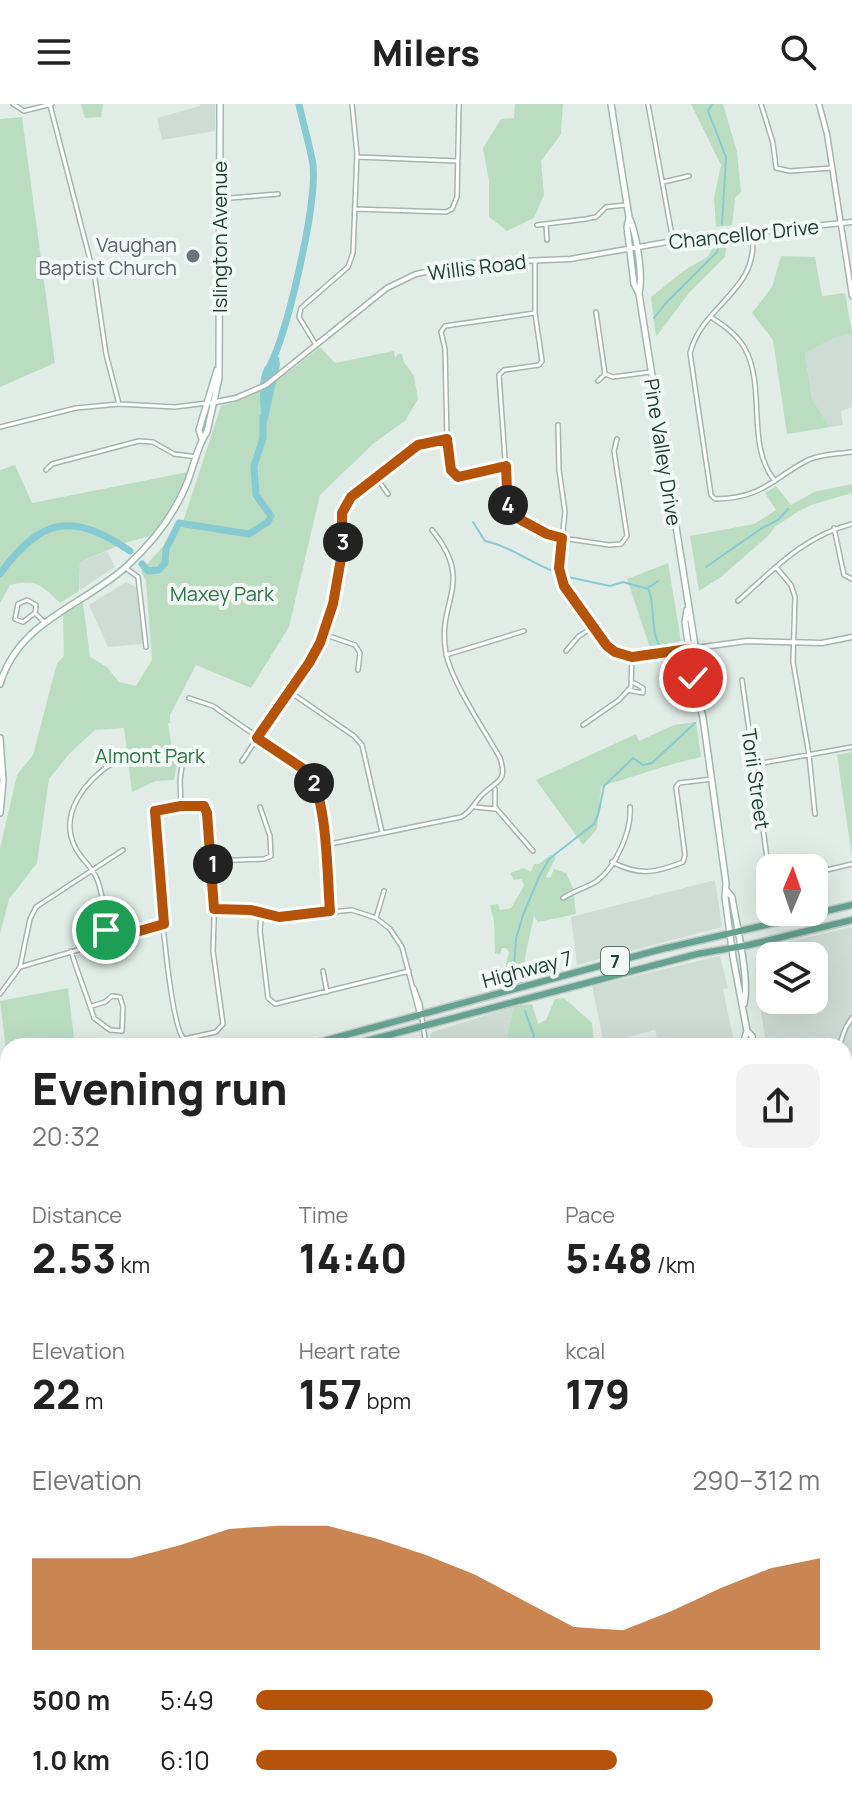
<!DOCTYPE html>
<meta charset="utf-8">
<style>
:root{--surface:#fff;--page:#f2f2f2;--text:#222;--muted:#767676;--accent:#b45309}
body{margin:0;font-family:Manrope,sans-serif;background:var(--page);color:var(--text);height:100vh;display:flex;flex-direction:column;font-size:30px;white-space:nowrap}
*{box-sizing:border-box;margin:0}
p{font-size:26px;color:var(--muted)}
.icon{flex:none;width:44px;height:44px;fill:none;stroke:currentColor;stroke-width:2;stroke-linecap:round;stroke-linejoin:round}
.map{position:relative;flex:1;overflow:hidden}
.panel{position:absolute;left:0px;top:934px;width:852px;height:770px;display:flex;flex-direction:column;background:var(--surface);border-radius:24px 24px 0 0;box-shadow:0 8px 32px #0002}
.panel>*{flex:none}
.needle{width:52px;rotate:2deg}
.buttons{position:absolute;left:756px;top:750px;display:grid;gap:16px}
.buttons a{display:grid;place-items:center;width:72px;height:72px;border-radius:16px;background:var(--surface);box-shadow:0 8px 32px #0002;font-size:40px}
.pin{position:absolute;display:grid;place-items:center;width:68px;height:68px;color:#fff;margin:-34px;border:4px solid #fff;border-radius:50%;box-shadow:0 2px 8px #0007}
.km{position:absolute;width:40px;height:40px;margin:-20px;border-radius:50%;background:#222;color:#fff;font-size:22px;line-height:40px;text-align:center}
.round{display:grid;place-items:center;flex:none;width:84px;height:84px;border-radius:16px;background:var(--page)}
.headline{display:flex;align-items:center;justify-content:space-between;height:136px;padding:0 32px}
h1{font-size:44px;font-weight:800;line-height:60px}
.figures{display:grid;grid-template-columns:repeat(3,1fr);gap:12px;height:136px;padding:8px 32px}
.figures div{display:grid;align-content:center}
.figures b{font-size:40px;font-weight:800}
.figures small{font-size:22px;font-weight:400}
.figures p{font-size:22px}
.chart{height:224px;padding:16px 32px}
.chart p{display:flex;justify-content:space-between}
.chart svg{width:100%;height:144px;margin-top:8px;fill:var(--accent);opacity:.7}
ul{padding:0 32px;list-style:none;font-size:26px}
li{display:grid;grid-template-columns:128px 96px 1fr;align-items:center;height:60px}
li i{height:20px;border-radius:10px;background:var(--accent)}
header{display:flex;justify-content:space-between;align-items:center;height:104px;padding:0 32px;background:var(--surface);font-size:36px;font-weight:800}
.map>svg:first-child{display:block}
.built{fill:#cfdcd5;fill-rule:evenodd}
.green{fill:#baddc2}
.water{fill:#88cad2}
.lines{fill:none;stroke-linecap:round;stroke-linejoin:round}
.stream{stroke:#88cad2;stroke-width:2}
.river{stroke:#88cad2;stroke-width:7}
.minor-casing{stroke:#a4b4ae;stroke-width:6}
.tertiary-casing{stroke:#a4b4ae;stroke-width:7}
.secondary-casing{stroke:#9fb8ae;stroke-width:8}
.primary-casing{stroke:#c1c9c6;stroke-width:9}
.motorway-casing{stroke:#c1c9c6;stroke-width:11}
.minor{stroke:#fff;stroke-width:3}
.tertiary{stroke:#fff;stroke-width:4}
.secondary{stroke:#fff;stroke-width:5}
.primary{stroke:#65a28f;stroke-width:6}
.motorway{stroke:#2d695a;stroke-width:8}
.rail-casing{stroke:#5c786f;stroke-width:5}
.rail{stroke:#f2f8f5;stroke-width:2;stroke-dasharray:6;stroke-linecap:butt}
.route-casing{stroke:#fff;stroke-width:16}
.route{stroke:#b45309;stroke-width:10}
.worship-dot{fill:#6b7280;stroke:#f2f8f5;stroke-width:3}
.labels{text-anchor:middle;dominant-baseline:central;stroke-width:8;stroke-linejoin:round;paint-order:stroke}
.shield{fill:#f2f8f5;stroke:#60756e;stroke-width:2}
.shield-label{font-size:18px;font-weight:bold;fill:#213d34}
.street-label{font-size:20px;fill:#213d34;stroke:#f2f8f5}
.worship-label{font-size:20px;fill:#5b616d;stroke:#f2f8f5;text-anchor:end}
.park-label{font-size:20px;fill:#2b7444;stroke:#f2f8f5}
</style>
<header><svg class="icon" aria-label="menu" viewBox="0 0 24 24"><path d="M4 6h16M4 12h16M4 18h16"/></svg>Milers<svg class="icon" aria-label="search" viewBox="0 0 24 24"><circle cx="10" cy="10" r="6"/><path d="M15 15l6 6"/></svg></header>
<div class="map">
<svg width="852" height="1703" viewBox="0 0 852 1703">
<rect width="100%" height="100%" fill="#e1ece7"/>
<path class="built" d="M200,0H215V27L162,36L157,14L200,2Z
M852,231V303L841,307L843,321L830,323L812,295L805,249L836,233Z
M107,447L115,463L80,486V458Z
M126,478L136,483L143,540L108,543L89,501Z
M715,776L722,823L577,861L571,813Z
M852,823V1369H844V942H766L755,864L765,844ZM770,852H814V896H770Z
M720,852L728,884L723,885L735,942H659L655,926L604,940L592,882Z
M514,902L505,942H432L430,931L433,928Z
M0,1084L8,1089V1154L0,1161Z"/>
<path class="green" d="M81,0H103L101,13L85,14Z
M515,0H563L561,30L541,57L544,91L534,114L507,127L489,113V77L483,44L501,15L514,14Z
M691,0H723L737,48L741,88L735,94L732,121L716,123L714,94L721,61Z
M22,13L55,259L0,283V15Z
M727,136L725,153L689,189L656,233L651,193L685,166L707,153L717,138Z
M781,152L815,153L822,192L845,189L852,229V231L836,233L805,249L812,295L830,323L787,330L773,236L752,209L772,183Z
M320,243L335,259L394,247L395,254L398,250H402L404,258L414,272L418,295L405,317L374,339L320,391L289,523L251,584L196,561L170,611V619H168L172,644L179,651L174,676L156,677L132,688L124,624L95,626L70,649L49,675L37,759L9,795L0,830V744L17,671L33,651L57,559L64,552L63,510L83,499L90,553L107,563L119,578L136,582L152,556L146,477L141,467L182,421L221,302C264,291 286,270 320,243Z
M15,361L32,399L188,368L179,391L157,430L124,439L80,458L79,487L60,499C40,480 37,475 10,481L0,499V366Z
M852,380V389L811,401L794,410L775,423L768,432L721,473L699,487L690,432L754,420L776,406L765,389L776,382L791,401L814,388Z
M668,459L681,537L650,544L627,475Z
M696,618L701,653C667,660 635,673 601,682L597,725L583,741L536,676L636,630L639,637L674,621Z
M852,648V754L837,651Z
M550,751L556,753L546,773L550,774L554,765L566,769L573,784L576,810L538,818L534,812L525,853V878L509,883L506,880L510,872L505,864L509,848L506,844H502L500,851L495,849L494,818L490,801L498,800L500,806L511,804L524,782L522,775L514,776L510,769L524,764L531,768L534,760H539Z
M68,884L75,942H8V961L0,897Z
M564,894L592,919L594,942H505L514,902L532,900L538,920L546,916L555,895Z
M8,1237V1301L0,1305V1238Z
M8,1319V1416L0,1407V1322Z
M0,1428L8,1437V1553L0,1559Z
M844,1648L852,1703H513L528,1696H844Z"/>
<path class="water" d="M279,253L280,261L266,323L261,319C262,299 252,259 279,253Z"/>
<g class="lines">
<path class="stream" d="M712,0L708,7L726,53L722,120
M654,214L665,200L717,148L720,139
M473,418L485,437C509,442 530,458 553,467
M706,463L762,424L778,416L788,405
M568,473L610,482L623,478L648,485
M648,484L658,477
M649,486C656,507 649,527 662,546
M665,552L690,586
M517,878L514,860L516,835L523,811L539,773L549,755L594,720L598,711L604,682L633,654L643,661L652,659L695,619
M525,907L534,932L528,942
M324,1696L326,1703"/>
<path class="river" d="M270,262C288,225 317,102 313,61C310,41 303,20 299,0
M142,460L148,467L159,466L165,459L166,445L179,419L249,430L268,418L271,412L256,391L254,362L263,334V313
M0,470C40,414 73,407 130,447"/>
<g class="minor-casing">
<path id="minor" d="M13,0L24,7L52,0
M648,0L673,137
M761,0L773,39L776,64L790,67L832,64
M50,1L95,175L106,250L119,300
M357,53L457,57
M663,78L689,72
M219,95L278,90
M355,105L446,108L452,105L457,93L459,0
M546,120L547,136
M537,121L586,115L596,113L606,103L627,101
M752,128C761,187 703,199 690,249L711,391L715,395C763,394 770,376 808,356C821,350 838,350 852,348
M535,156V209L542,257L539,261L504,266L499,271L509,411L556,433L609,441L621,440L627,432L614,347L617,335
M596,208L605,270L613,273L650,268
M711,213C723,221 736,230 744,243C767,282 745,341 775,377
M316,241L299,213L301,204L348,163L353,149L357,50L352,0
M598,277L605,270
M558,321L559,366L565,408L559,464L564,482L603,538L615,548L637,553L687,545
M0,323L76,304L119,300L175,303L207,299
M506,362L462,373L455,371L451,366L447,335L445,245L441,228L445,222L535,209
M46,366L52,360L139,337L153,338L174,350L197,353
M376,373L388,390
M834,424L844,471L852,475
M776,463L791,481L795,493L793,558L809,651L815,710
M127,465L138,473L146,543
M738,497C774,465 804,432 852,420
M35,509L23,518L15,515L18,500L27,496L36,501L35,509L43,517
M323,530L355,541L360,549L358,566
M566,547L579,532L594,523
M446,551L524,527
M742,576L770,775
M628,586L643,589V584L634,579
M290,588L354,632L362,641L382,728
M189,594L213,602L308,668C329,695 327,773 330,807
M583,621L619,596L631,583L632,553
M242,657L317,545L334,496L343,443L342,413L346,399L418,341L447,335
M757,660L852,643
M495,685V703L533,747
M198,701L204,702L207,709L215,787L213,847L223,920L216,928L184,935C168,921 156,742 154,710L159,704Z
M181,702L180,676L184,648
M475,703L495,705
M325,741L461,713C473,707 474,698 483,690C497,676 508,678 500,654C485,627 451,577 446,549C436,496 476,480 432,426
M212,757L264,755L271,752L270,732L260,703
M612,758C639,772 656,769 683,758L685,751L676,683L679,679L712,675
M814,769L852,760
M563,794C573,787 586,784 597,777C616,763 632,726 630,703
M214,805L251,806L279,813L352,806L376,814L390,825L402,843L419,908
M261,810L260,827L268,894L275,900L409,867
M376,814L384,787
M108,836C104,817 105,794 97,775C93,764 82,756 76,745C57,710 86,676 114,658
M71,847C78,870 87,892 94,914L110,926L122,927L123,903L120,893L112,892L105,898L92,902
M20,863L163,821
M323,867L327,888
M414,884L420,900L426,942
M0,890L20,863L30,815L36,803L123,746
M839,942L846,923L852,914
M844,984L852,1008
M844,1090L852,1088
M0,1143L8,1148"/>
</g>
<g class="tertiary-casing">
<path id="tertiary" d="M819,0L827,30L852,192
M211,299L236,294L266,281L387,184L416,170L472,159L570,155L673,137L852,118
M696,544L747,537L822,539L852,533"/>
</g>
<g class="secondary-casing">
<path id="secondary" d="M611,0L629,113C637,130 643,172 639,190L700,573L698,588
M629,114L627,123L634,180L639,190
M202,335L199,326L217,266
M687,506L685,518L693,574L703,614L726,779L725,793L733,853L747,927L745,933L746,942
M0,580C19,516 82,503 127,462C153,438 174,412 187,379C194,362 197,342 207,328L219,274L220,0
M0,634L3,677L0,709
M727,787L732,793C736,819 750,876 744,900
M747,927L752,932L753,942
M0,1076L8,1082
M844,1539L852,1599
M844,1591L848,1624L852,1628"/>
</g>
<g class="primary-casing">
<path id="primary" d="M305,942L658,846L852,801
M347,942L697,850L749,841L852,816
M0,1030L8,1028"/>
</g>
<g class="motorway-casing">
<path id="motorway" d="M844,1389L852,1388
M844,1405L852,1402
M844,1477L852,1471
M844,1511L852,1505
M844,1607L852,1603
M422,1703L436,1696
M466,1703L479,1696"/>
</g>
<use href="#minor" class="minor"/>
<use href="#tertiary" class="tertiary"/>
<use href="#secondary" class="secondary"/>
<use href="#primary" class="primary"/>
<use href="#motorway" class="motorway"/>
<g class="rail-casing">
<path id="rail" d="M0,1420L8,1429
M253,1696L259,1703"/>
</g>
<use href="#rail" class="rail"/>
</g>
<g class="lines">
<g class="route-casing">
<path id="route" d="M106,826L108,836L164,820L155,707L181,702H204L207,709L214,805L251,806L279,813L330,807C327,773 328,695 308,668L257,634L309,559L320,539L333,500L342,449V409L351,393L418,341L447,335L451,366L458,373L506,362L508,409L547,430L562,434L559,464L564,482L607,542L615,548L632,553L689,545L693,574"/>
</g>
<use href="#route" class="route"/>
</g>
<circle class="worship-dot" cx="193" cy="152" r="8"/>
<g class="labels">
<rect class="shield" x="601" y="843" width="28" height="28" rx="6"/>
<g class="shield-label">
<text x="615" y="857">7</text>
</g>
<g class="street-label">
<text transform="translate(744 130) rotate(-6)">Chancellor Drive</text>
<text transform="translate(219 133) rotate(-90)">Islington Avenue</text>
<text transform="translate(477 163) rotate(-7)">Willis Road</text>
<text transform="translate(663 348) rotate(81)">Pine Valley Drive</text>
<text transform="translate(756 675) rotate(82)">Torii Street</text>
<text transform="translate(527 865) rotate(-15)">Highway 7</text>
</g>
<g class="worship-label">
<text x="177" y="140">Vaughan<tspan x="177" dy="23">Baptist Church</tspan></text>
</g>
<g class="park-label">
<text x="222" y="489">Maxey Park</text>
<text x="150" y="651">Almont Park</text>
</g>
</g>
</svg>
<div class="buttons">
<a><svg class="needle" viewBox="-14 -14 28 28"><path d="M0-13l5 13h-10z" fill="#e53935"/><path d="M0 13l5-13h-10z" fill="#767676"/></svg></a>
<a><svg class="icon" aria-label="layers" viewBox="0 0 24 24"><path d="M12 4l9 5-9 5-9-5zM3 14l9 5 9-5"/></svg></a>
</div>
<div class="pin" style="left:106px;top:826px;background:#1e9e55"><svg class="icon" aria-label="arrive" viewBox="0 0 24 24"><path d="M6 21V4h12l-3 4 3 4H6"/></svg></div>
<div class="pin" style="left:693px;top:574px;background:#d93025"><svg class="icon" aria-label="check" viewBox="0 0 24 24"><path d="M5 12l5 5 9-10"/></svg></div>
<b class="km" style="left:213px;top:760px">1</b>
<b class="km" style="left:314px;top:679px">2</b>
<b class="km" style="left:343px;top:438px">3</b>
<b class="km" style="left:508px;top:401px">4</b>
<section class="panel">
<div class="headline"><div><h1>Evening run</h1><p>20:32</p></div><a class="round"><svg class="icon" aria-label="share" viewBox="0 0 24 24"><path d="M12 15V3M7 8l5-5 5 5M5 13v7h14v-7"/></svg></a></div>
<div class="figures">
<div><p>Distance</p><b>2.53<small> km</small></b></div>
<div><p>Time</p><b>14:40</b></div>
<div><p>Pace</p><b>5:48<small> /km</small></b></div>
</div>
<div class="figures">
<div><p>Elevation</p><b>22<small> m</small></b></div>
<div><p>Heart rate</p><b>157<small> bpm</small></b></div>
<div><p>kcal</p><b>179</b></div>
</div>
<div class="chart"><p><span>Elevation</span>290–312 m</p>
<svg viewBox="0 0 160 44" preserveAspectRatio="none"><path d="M0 44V16L10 16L20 16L30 12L40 7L50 6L60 6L70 10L80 15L90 21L100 29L110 37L120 38L130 32L140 25L150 19L160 16V44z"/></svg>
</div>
<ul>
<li><b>500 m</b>5:49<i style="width:81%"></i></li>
<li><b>1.0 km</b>6:10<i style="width:64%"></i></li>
</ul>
</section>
</div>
